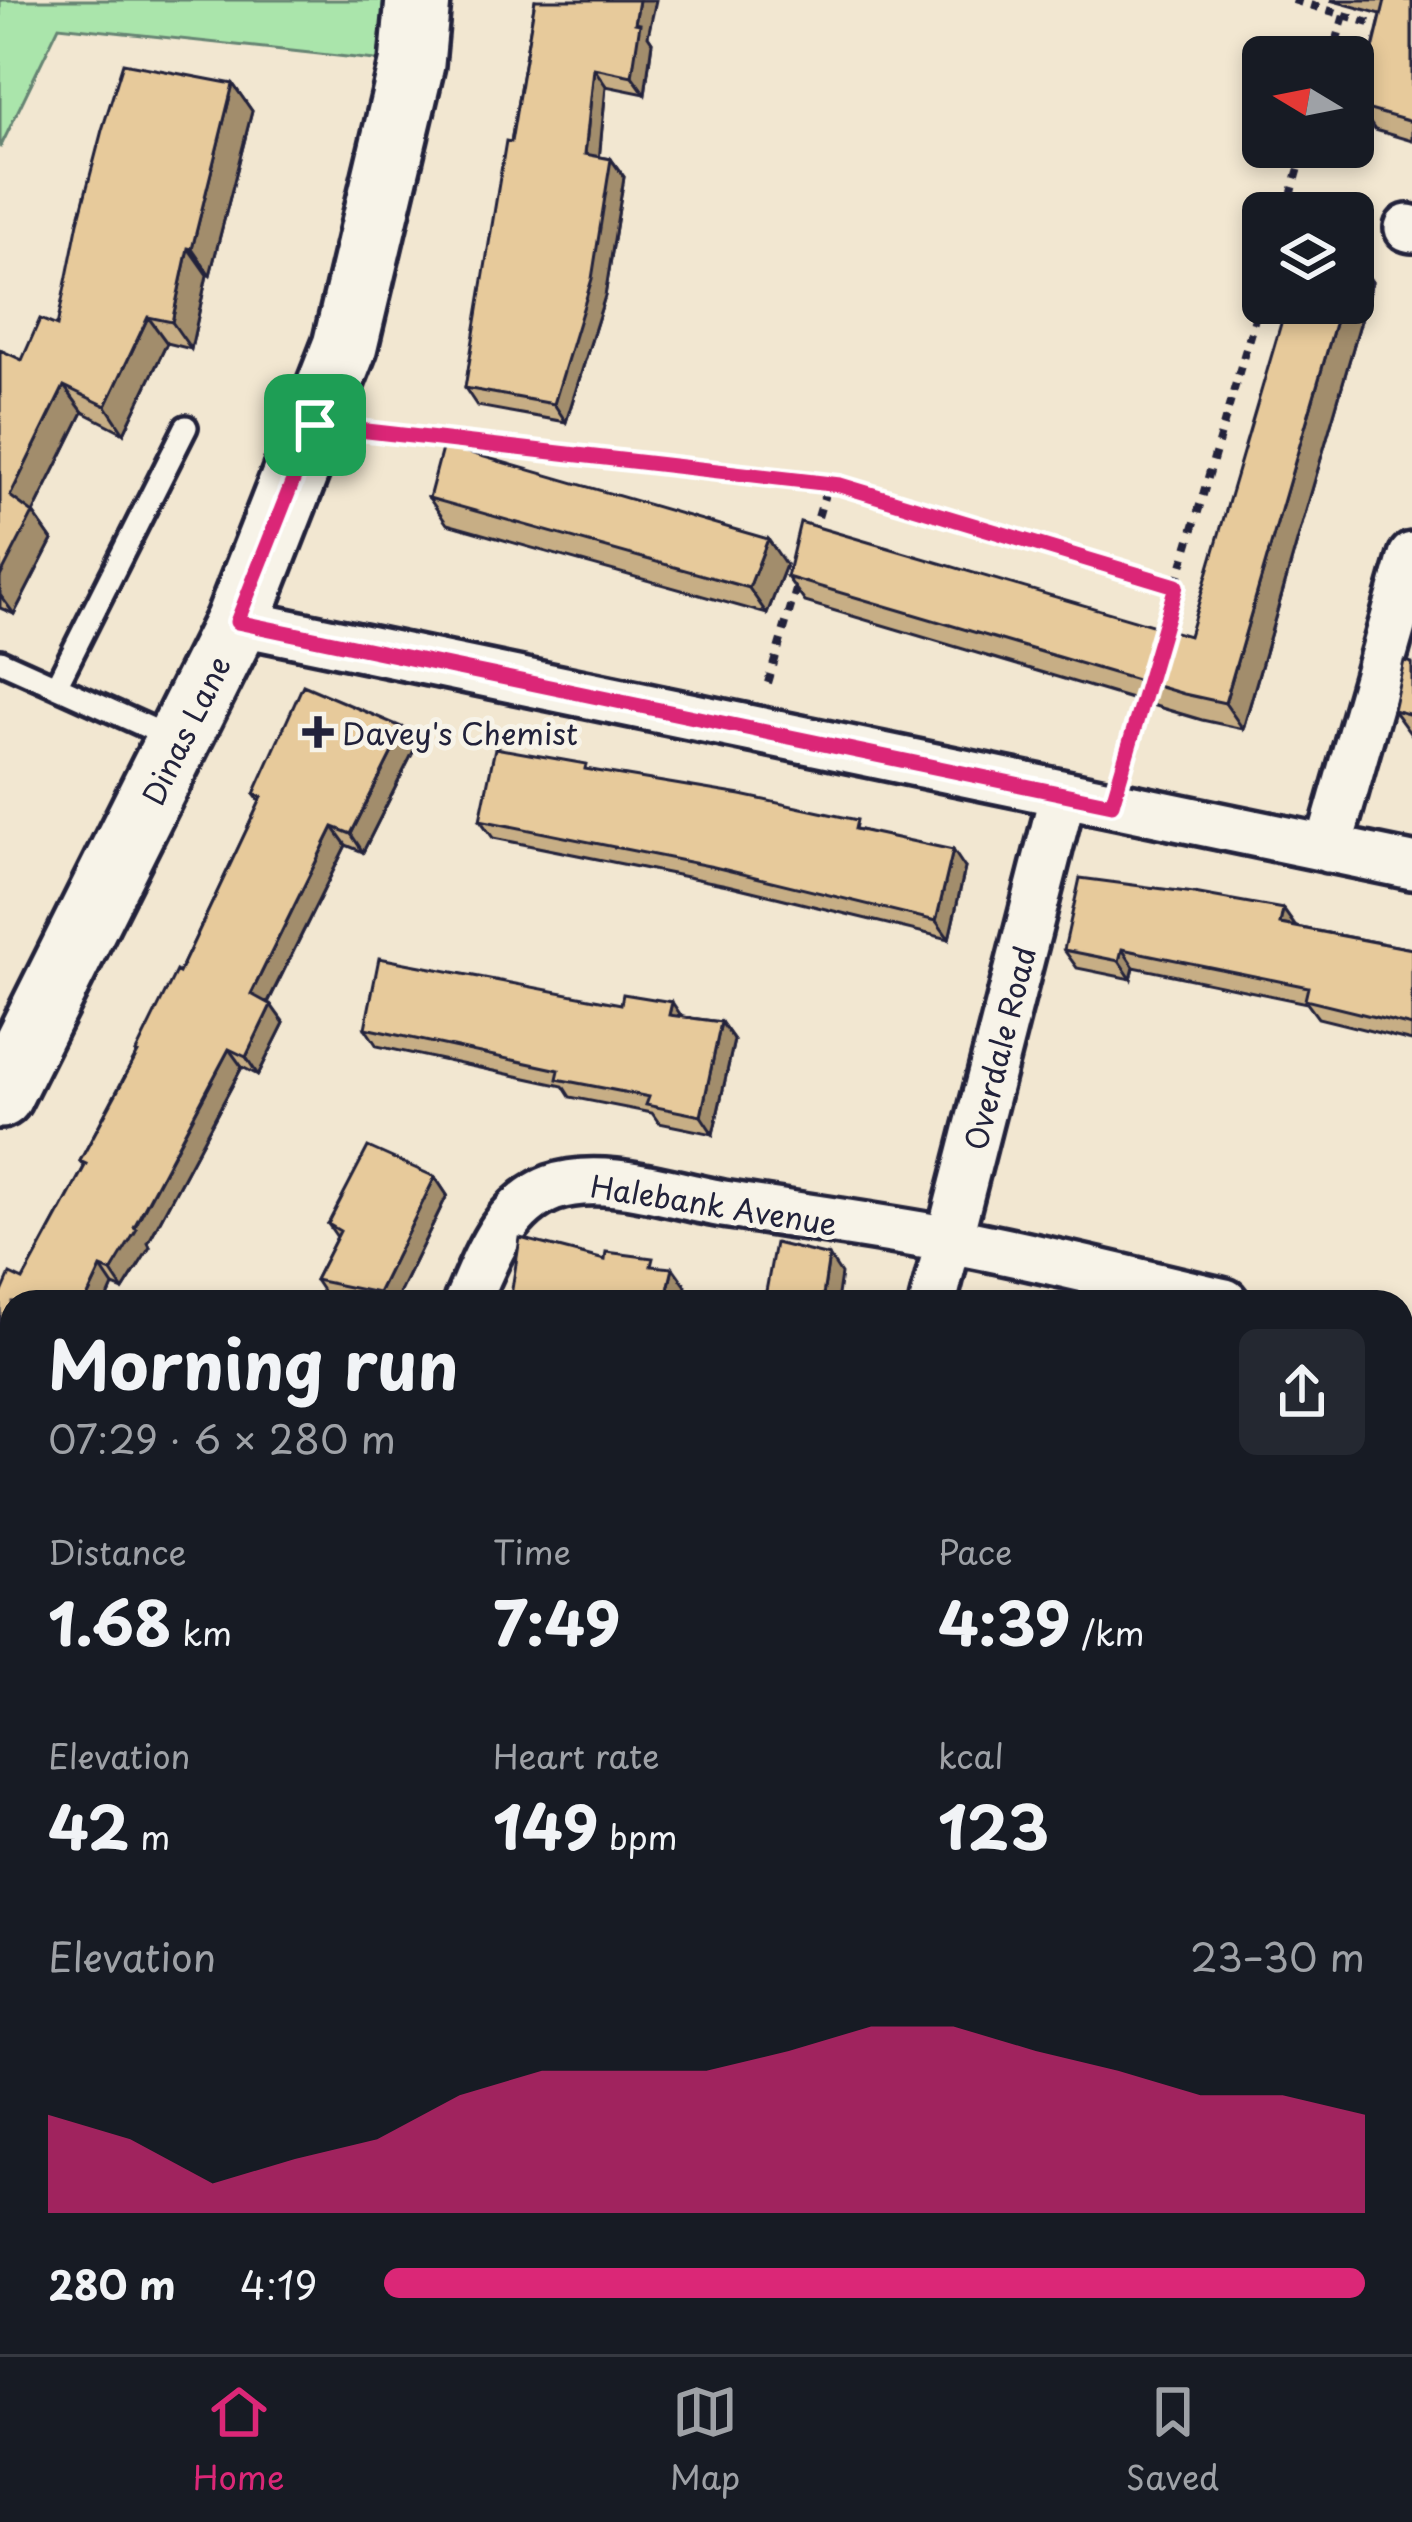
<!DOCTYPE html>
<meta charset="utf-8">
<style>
:root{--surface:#171b24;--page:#242831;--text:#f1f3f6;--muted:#9ea1a6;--line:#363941;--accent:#db2777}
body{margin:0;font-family:"Playpen Sans",sans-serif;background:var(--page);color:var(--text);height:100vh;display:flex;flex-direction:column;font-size:45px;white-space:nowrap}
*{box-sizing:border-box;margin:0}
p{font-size:39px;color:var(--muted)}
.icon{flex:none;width:66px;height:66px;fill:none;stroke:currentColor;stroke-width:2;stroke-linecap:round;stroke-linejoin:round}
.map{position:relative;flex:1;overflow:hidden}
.panel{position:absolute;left:0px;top:1290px;width:1413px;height:1065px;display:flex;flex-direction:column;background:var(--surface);border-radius:36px 36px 0 0;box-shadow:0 6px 18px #0003}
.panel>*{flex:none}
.needle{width:78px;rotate:280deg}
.buttons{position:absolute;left:1242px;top:36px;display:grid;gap:24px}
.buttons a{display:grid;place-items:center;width:132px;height:132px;border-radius:18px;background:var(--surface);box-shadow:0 6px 18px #0003;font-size:60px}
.pin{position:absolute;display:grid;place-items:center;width:102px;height:102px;color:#fff;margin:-51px;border-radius:24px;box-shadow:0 6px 18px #0006}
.round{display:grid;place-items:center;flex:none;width:126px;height:126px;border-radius:18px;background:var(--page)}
.headline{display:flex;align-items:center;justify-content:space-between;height:204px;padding:0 48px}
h1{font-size:66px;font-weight:700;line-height:90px}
.stats{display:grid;grid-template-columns:repeat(3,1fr);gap:18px;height:204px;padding:12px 48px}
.stats div{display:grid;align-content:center}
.stats b{font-size:60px;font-weight:700}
.stats small{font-size:33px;font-weight:400}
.stats p{font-size:33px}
.chart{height:336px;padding:24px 48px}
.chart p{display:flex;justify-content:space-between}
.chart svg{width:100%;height:216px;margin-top:12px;fill:var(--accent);opacity:.7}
ul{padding:0 48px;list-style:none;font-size:39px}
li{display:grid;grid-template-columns:192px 144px 1fr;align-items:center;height:90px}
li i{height:30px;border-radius:15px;background:var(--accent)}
.dock{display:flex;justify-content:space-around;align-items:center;height:168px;border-top:3px solid var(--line);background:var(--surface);font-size:33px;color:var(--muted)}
.dock a{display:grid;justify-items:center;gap:6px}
.dock .selected{color:var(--accent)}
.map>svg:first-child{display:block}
.green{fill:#aae5ab;stroke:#668473;stroke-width:3}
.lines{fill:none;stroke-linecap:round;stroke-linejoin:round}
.lane-casing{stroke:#22223b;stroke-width:30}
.street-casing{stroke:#22223b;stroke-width:54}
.secondary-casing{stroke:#22223b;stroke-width:72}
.path{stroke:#22223b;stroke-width:8;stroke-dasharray:9 9;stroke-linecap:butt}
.lane{stroke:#f7f3e8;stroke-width:21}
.street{stroke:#f7f3e8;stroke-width:45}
.secondary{stroke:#f7f3e8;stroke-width:63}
.wall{fill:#c7ae85;stroke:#22223b;stroke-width:3}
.shaded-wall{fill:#a28d6c;stroke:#22223b;stroke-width:3}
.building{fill:#e7ca9b;stroke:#22223b;stroke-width:3}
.route-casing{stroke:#fff;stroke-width:24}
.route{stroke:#db2777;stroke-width:15}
.poi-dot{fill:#22223b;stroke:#f7f3e8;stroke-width:4.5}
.labels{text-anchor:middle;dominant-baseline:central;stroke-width:10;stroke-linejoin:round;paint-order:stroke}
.street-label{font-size:30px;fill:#22223b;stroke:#f7f3e8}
.poi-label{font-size:30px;fill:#22223b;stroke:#f7f3e8;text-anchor:start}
</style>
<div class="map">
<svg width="1412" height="2354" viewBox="0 0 1412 2354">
<rect width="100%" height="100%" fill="#f2e7d1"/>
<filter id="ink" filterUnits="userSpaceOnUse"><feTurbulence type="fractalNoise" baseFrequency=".00833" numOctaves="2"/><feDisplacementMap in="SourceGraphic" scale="24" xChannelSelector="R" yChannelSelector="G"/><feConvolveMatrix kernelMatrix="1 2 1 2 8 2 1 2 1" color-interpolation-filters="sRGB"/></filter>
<g filter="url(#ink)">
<path class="green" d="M0,0H418L412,64L59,26L0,148Z"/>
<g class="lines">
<g class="lane-casing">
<path id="lane" d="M0,661L174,739
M56,686L186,427"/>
</g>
<g class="street-casing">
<path id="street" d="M1408,228L1412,229
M237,622L1412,866
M1328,849L1412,556
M467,1302C486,1259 504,1206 552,1188C602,1170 671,1195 723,1204C798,1216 874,1226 949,1240C1041,1257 1133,1281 1225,1302
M933,1302L1063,794
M1401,1341L1412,1344
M1401,1809L1412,1811
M1401,2250L1412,2252
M0,2331L12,2304
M493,2354L498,2343"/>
</g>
<g class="secondary-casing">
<path id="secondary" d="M0,1096L237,622L345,346L412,64L418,0"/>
</g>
<path class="path" d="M1293,0L1344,15L1332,57
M1344,15L1389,29
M1286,213L1305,147
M373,431L840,485L1176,586
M813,534L828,484
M1162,634L1263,291
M768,683L798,583
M1125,761L1144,695"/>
<use href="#lane" class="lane"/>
<use href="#street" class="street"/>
<use href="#secondary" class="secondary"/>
</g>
<path class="wall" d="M535,0L648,36L652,42L645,94L606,86L599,157L611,159L624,177L605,296L566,422L477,406L465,388L511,142Z
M1330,0H1412V141L1375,130L1359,107L1381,14Z
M233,84L252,111L210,275H207L191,349L167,343L124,433L83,412L33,513L52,540L14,614L0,608V350L22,360L57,326Z
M1354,256L1372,282L1243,729L1202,720L805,602L787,577L1189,636Z
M429,498L786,565L767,614L447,524Z
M1412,663V736L1393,710Z
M404,728L416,746L363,852L346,845L268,1003L284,1023L258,1075L242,1067L148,1243L150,1247L123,1290L113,1286L106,1302H12V1502L0,1532V1297L23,1280L84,1167L80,1161L179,973L260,802L254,794Z
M590,770L865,831L965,868L949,939L727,885L493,838L480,820Z
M1296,927L1412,949V1041L1318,1018L1307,1003L1134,967L1131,979L1077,968L1064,950Z
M682,1017L721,1022L734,1040L713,1134L659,1123L652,1113L570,1097L563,1086L377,1046L365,1028Z
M435,1177L447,1195L395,1302H345L327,1298L315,1280L337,1237L328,1224Z
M1082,2343H1401L1412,2354H1178L1171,2352L1170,2354H1126Z"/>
<path class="shaded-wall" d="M639,0H656L648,36L652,42L645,94L632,76L635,23Z
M594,68L606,86L598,172L585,154Z
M233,84L252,111L210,275L192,249Z
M611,159L624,177L605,296L566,422L554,404Z
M188,248L207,275L191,349L172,322Z
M1354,256L1372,282L1243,729L1225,703L1341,303H1353Z
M148,317L167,343L124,433L106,406Z
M64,386L83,412L33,513L52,540L14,614L0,595V577L10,496Z
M768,539L786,565L767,614L749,588Z
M404,728L416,746L363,852L351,834Z
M333,827L346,845L263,1012L251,994Z
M953,850L965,868L949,939L936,921Z
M1283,909L1296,927L1280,924Z
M1122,949L1134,967L1131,979L1119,961Z
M672,1002L684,1020L669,1015Z
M271,1005L284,1023L258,1075L246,1057Z
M721,1022L734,1040L713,1134L701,1116Z
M229,1049L242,1067L148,1243L150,1247L123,1290L111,1272Z
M435,1177L447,1195L395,1302H384L378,1293Z
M829,1256L841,1274L837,1302H822Z
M101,1268L113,1286L106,1302H85Z
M673,1268L686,1286L682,1302H665Z
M12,1454V1502L0,1532V1483Z
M12,2051V2093L0,2117V2074Z
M383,2343H400L403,2347L399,2354H376Z
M672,2343H693L688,2354H667Z
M1156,2343H1165L1170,2354H1157L1155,2350Z"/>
<path class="building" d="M535,0H639L635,23L640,24L632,76L594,68L585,154L611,159L592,279L554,404L465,388L506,141L511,142Z
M1385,0H1412V122L1359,107Z
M123,63L233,84L192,249L188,248L172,322L148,317L106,406L64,386L10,496L33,513L0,577V350L22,360L40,319L57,326L78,222L102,130Z
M1287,303H1341L1225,703L1184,694L787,577L800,522L1189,636Z
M443,445L768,539L749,588L429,498Z
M1404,661L1412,663V715L1393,710Z
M303,685L404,728L351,834L333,827L251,994L271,1005L246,1057L229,1049L134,1227L137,1229L111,1272L101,1268L85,1302H12V1454L0,1483V1341L4,1334L0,1332V1297L10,1274L23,1280L86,1164L80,1161L138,1053L136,1052L176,971L179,973L262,797L254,794Z
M495,748L586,764L585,769L741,795L857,820L855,829L953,850L936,921L714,867L480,820Z
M1080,878L1194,893L1283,909L1280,924L1412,949V1026L1305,1000L1308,987L1122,949L1119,961L1064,950Z
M379,958L621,1004L623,994L672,1002L669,1015L721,1022L701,1116L646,1105L649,1097L557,1079L559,1070L365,1028Z
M368,1147L435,1177L378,1293L315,1280L340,1231L328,1224Z
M520,1238L605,1260L606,1252L653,1258L651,1266L673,1268L665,1302H510Z
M775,1243L829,1256L822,1302H764Z
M12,1891V2051L0,2074V1915Z
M1401,2321L1412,2324V2354H1225L1189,2343H1401Z
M269,2343H383L376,2354H264Z
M581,2343H672L667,2354H575Z
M844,2343H850L868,2354H837Z
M1134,2343H1156L1155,2350Z"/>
</g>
<g class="lines" filter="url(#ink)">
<g class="route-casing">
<path id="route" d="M315,425L840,485L1176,586L1112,804L237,622Z"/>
</g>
<use href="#route" class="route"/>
</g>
<path class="poi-dot" d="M312 714h12v12h12v12h-12v12h-12v-12h-12v-12h12z"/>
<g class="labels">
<g class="street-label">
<text transform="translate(185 730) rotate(-64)">Dinas Lane</text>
<text transform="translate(999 1048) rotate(-76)">Overdale Road</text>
<text transform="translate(714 1204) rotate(9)">Halebank Avenue</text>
</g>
<g class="poi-label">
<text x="342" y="732">Davey's Chemist</text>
</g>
</g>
</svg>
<div class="buttons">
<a><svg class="needle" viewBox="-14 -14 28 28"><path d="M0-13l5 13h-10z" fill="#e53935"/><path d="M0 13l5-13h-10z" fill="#9ea1a6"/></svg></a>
<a><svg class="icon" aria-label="layers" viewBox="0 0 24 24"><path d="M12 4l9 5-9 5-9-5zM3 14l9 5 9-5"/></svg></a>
</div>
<div class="pin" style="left:315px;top:425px;background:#1e9e55"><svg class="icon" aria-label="arrive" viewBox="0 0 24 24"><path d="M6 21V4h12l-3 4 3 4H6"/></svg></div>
<section class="panel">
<div class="headline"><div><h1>Morning run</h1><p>07:29 · 6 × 280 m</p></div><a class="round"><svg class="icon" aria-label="share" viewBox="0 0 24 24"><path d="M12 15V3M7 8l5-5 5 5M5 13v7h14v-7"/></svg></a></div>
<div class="stats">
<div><p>Distance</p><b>1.68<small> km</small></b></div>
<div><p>Time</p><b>7:49</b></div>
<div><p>Pace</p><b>4:39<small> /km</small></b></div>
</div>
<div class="stats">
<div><p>Elevation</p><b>42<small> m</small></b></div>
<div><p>Heart rate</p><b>149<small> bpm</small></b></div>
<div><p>kcal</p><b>123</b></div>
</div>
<div class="chart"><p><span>Elevation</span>23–30 m</p>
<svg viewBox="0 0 160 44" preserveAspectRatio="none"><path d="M0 44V24L10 29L20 38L30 33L40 29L50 20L60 15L70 15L80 15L90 11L100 6L110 6L120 11L130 15L140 20L150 20L160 24V44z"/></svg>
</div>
<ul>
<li><b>280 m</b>4:19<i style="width:100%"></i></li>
</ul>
</section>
</div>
<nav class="dock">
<a class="selected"><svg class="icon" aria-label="home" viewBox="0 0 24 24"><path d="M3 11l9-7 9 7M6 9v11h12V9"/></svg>Home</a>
<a><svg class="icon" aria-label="map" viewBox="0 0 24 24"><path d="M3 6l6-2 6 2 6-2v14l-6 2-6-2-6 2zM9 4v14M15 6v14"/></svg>Map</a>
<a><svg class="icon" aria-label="saved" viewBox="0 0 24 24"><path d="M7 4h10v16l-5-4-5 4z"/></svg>Saved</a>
</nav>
